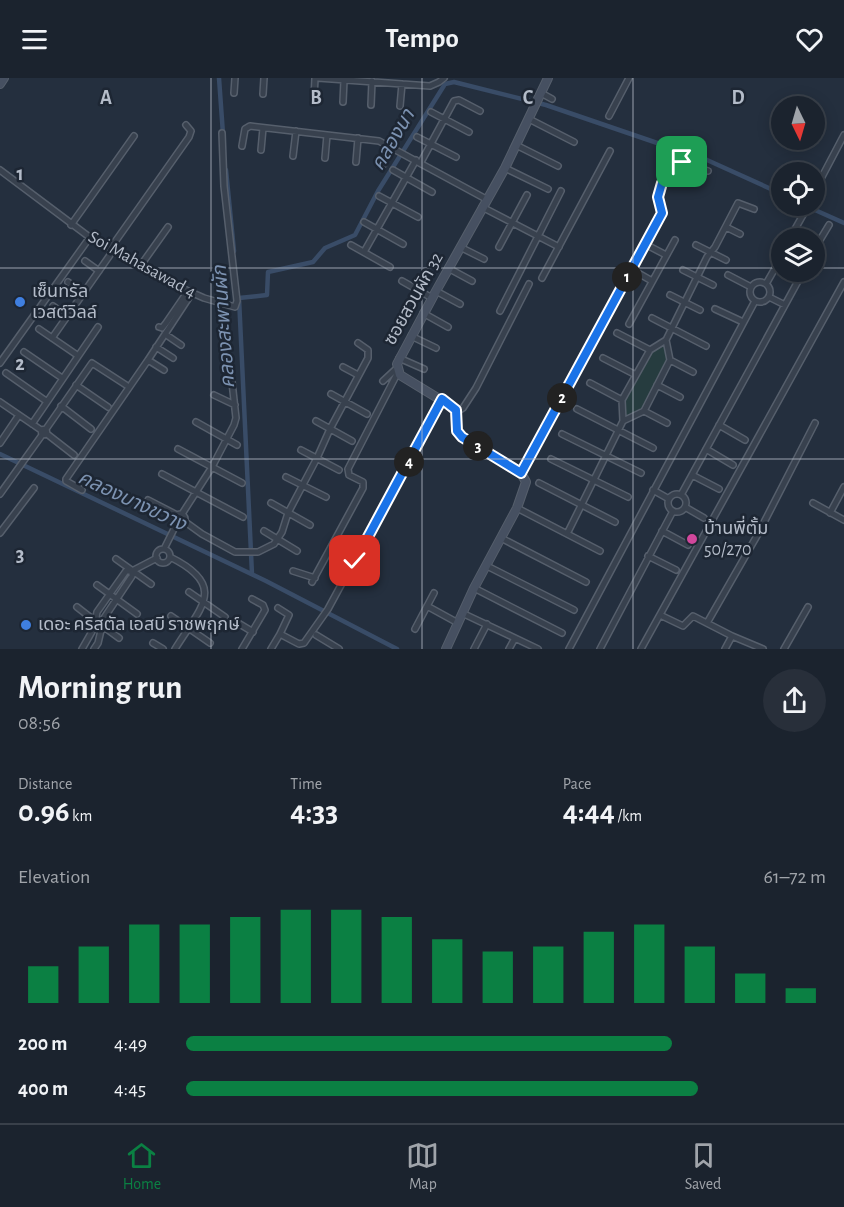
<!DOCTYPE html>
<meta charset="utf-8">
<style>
:root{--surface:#1b232e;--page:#282f3a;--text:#f1f3f6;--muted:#a0a4aa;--line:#39404a;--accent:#0b8043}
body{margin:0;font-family:"Alegreya Sans","Noto Sans Thai",sans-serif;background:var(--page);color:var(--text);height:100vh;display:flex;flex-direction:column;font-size:22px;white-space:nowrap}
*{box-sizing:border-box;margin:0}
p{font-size:20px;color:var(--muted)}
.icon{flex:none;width:33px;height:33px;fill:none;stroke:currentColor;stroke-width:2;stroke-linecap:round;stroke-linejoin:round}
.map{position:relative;height:571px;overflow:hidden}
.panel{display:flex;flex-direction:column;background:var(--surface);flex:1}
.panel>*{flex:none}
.needle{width:39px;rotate:175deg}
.buttons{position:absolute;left:771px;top:18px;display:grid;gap:12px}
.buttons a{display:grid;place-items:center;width:54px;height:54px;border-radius:50%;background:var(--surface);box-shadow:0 3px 15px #0003,0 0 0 2px var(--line);font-size:30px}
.pin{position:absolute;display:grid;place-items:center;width:51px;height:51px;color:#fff;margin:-26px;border-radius:12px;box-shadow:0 3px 9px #0006}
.km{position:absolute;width:30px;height:30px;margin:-15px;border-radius:50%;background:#222;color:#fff;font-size:16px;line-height:30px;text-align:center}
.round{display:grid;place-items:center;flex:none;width:63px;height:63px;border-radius:32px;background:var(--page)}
.head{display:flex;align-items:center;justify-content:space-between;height:102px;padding:0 18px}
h1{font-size:33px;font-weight:700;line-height:45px}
.metrics{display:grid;grid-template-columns:repeat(3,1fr);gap:9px;height:102px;padding:6px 18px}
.metrics div{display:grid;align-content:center}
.metrics b{font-size:30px;font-weight:700}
.metrics small{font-size:16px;font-weight:400}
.metrics p{font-size:16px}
.chart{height:168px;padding:12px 18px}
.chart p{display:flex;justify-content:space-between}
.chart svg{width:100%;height:108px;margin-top:6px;stroke:var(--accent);stroke-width:6}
ul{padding:0 18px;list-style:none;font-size:20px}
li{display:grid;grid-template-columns:96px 72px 1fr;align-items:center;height:45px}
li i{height:15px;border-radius:8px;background:var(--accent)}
header{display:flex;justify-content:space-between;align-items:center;height:78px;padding:0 18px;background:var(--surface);font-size:27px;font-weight:700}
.menu{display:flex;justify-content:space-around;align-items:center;height:84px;border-top:2px solid var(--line);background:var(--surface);font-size:16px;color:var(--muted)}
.menu a{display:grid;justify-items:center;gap:3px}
.menu .current{color:var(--accent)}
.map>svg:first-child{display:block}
.green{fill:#263c3f}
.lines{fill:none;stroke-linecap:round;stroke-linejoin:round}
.canal{stroke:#394c67;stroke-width:4.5}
.street-casing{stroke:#565f6c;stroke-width:8}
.secondary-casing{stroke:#565f6c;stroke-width:10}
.street{stroke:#38414e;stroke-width:5}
.secondary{stroke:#465061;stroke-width:8}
.route-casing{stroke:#fff;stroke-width:12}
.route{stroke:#1a73e8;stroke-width:8}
.grid{fill:none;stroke:#b4bcc9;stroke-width:1.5;stroke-opacity:0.55}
.shop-dot{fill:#3f7fe0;stroke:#1d2633;stroke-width:2}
.hotel-dot{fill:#d1479c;stroke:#1d2633;stroke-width:2}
.labels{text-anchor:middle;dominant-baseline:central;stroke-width:5;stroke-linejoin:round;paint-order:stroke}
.street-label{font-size:18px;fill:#b4bcc9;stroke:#1d2633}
.poi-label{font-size:18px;fill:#b4bcc9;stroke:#1d2633;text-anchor:start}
.water-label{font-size:20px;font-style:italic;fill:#7c92b1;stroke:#1d2633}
.grid-label{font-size:20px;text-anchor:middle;font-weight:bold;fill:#b4bcc9;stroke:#1d2633;stroke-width:5;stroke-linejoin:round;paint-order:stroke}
</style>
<header><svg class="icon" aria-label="menu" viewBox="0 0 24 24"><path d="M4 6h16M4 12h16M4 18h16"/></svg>Tempo<svg class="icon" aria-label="heart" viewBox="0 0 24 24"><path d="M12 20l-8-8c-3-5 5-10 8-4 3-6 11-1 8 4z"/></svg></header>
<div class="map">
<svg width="844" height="571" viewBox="0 0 844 571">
<rect width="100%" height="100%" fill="#242f3e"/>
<path class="green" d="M666,262L670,282L644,333L623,343L622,322L650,272Z"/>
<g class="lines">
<path class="canal" d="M219,0L223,56
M226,92L234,173
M806,128L844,145
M239,220L267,217L268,194L313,184L325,170L355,157L378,113L445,6L454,4L546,27L707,82L782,116
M239,220L252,496
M0,376L266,503L397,571"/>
<g class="street-casing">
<path id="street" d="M318,0L430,8L439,4L444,0
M234,15L235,0
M541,15L552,21
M263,16L264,0
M314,21L315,0
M343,24L344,2
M371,27L372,3
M400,28L402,6
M431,34L469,54
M609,38L629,0
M529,41L574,64
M417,59L456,79
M516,67L558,88
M242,68L245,51L250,48L379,63L486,121
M261,72L263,50
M293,78L296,53
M325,80L327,57
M356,84L358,60
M421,84L454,23L459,22L480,33
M384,86L387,67
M505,90L548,111
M0,92L88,158L188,213L204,220L235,229L237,223L224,108L222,55
M393,92L432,114
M814,114L844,57
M379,118L418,139
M482,129L559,169
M364,144L403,166
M71,147L134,58
M726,149L740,156
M790,160L808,128
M645,166L666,177
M351,167L390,189
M696,167L726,182
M460,169L484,181
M499,169L527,117
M110,171L189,59L191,53L186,47
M814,172L829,147
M364,174L416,82
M85,183L99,193
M141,187L168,149
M448,190L472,203
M631,191L652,203
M683,192L713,207
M728,197L751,209
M542,200L610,73
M402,203L432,220
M750 214a10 10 0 1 1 20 0a10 10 0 1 1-20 0Z
M68,204L83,215
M766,206L782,178
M436,213L460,226
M670,217L700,232
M769,219L785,227
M53,228L67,238
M715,231L743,244
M500,233L561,113
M423,235L448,249
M652,240L706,268
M629,246L675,162
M159,249L162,250L166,245L188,213
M39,251L77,277
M617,255L650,272
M165,256L181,267
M411,258L436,270
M52,260L110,177
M156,269L173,280
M24,274L62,300
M399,280L424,291
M603,280L636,297
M670,282L693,294
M0,285L90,159
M343,289L358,297
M164,292L148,282L192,215
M6,295L46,323
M383,303L397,290
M590,305L622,322
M76,307L108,329
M657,307L680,319
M331,316L367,336
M214,317L235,327
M0,324L41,352L42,357L47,356L46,351L41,352
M61,328L91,351
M577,331L653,370
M644,333L667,345
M457,334L463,330L476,310L529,206
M316,343L352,363
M623,343L644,333L670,282L666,262
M196,344L237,367
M32,346L98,249
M719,347L745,362
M46,351L92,285L126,307
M47,356L74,377
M562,356L641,395
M0,365L19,337
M178,371L242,405
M706,371L733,387
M301,372L339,392
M551,381L628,419
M521,395L662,135L658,119L662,105L670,101L680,84L708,93
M162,396L243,439
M692,397L719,411
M286,399L326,419
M539,405L615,444
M82,412L66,403V401L148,282
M653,412L669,421
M668 425a9 9 0 1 1 18 0a9 9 0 1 1-18 0Z
M0,416L42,357
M681,417L803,194
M148,422L177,437
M271,425L310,447
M813,425L844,442
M685,429L704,440
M517,430L600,473
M830,435L844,409
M182,436L212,389L234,347L236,340L232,304
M175 441a5 5 0 1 1 10 0a5 5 0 1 1-10 0Z
M184,443L202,456L235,474H258L274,466L282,454L288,435L317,380L330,351L368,280V272L358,265
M264,453L297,473
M662,453L688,467
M0,455L34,410
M567,456L623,343L622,322L650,272L666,262L707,179L715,169L738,125L754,131
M501,460L586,504
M164,471L177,445
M156 478a7 7 0 1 1 14 0a7 7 0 1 1-14 0Z
M648,478L676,492
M170,479C229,508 200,530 175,571
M116,481L151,506
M487,488L574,532
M293,493L315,500
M312,504L363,410V404L349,397L348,391L398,294
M97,507L137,536
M474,510L562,555
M189,514L225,539
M427,528L458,545
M77,529L95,543
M278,530L289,537L280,556
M462,535L538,571
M660,537L683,548L693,538L732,558L763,571
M171,538L210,565
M238,545L253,554
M707,545L758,456L815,345
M104,549L119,560
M415,551L434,515
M316,557L339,571
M153,565L163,571
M82,571L94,550L97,534L126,493H132L157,480
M94,571L98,565L104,540L132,498V493
M242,571L265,532L263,527L252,521
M271,571L280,556L299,566L304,565L328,531L442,321
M474,571L487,546
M509,571L515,560
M569,571L755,223
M600,571L673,433
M641,571L844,204
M725,571L732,558
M784,571L808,529"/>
</g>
<g class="secondary-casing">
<path id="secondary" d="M0,6L4,0
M446,571L474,510L517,430L526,404L521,395L462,359L457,353V334L454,330L400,297L397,286L436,213L505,90L548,0"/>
</g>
<use href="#street" class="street"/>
<use href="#secondary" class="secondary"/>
</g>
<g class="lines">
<g class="route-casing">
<path id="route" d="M355,483L442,321L456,332L457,353L462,359L521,395L662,135L658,119L662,105L670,101L677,86L682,84"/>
</g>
<use href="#route" class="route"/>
</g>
<path class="grid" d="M211,0V571M422,0V571M633,0V571M0,190H782M814,190H844M0,381H844"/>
<g class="shop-dot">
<circle cx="20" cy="224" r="6"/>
<circle cx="26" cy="547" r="6"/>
</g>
<circle class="hotel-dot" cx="692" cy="461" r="6"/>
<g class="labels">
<g class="street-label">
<text transform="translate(142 187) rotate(29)">Soi Mahasawad 4</text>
<text transform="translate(414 221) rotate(-61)">ซอยสวนผัก 32</text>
</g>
<g class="poi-label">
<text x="32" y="214">เซ็นทรัล<tspan x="32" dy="21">เวสต์วิลล์</tspan></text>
<text x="704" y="451">บ้านพี่ตั้ม<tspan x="704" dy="21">50/270</tspan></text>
<text x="38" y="547">เดอะ คริสตัล เอสบี ราชพฤกษ์</text>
</g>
<g class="water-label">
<text transform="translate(393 62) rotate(-60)">คลองนา</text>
<text transform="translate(224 249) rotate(-94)">คลองสะพานผัก</text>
<text transform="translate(132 423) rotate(25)">คลองบางขวาง</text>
</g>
</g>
<g class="grid-label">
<text x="106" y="26">A</text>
<text x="316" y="26">B</text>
<text x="528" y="26">C</text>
<text x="738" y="26">D</text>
<text x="20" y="102">1</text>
<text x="20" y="292">2</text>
<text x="20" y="483">3</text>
</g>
</svg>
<div class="buttons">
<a><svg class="needle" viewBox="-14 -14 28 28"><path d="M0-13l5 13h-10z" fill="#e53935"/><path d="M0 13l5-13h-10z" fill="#a0a4aa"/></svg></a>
<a><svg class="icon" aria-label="locate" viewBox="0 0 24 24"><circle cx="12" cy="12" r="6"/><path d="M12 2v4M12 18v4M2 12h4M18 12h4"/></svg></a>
<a><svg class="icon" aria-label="layers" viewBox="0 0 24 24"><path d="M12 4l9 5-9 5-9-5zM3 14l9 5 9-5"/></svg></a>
</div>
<div class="pin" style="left:682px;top:84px;background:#1e9e55"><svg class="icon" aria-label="arrive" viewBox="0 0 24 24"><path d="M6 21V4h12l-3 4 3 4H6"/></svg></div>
<div class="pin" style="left:355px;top:483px;background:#d93025"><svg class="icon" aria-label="check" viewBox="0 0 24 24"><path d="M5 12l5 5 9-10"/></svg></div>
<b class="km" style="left:627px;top:199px">1</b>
<b class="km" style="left:562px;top:320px">2</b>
<b class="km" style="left:478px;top:368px">3</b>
<b class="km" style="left:409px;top:384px">4</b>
</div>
<section class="panel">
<div class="head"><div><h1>Morning run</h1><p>08:56</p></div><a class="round"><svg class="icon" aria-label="share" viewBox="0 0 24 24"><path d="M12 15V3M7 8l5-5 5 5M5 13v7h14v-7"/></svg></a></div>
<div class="metrics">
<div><p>Distance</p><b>0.96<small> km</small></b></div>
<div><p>Time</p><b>4:33</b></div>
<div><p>Pace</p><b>4:44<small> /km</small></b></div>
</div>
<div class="chart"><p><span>Elevation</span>61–72 m</p>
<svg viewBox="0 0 160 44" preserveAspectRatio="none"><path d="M5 44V29M15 44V21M25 44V12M35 44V12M45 44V9M55 44V6M65 44V6M75 44V9M85 44V18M95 44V23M105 44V21M115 44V15M125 44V12M135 44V21M145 44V32M155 44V38"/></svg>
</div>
<ul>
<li><b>200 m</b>4:49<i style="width:76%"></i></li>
<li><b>400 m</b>4:45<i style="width:80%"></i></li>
</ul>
</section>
<nav class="menu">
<a class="current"><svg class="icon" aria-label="home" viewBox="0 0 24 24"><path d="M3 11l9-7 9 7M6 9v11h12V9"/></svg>Home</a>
<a><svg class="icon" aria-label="map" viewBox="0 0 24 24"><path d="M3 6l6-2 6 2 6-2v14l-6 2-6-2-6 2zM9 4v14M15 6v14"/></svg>Map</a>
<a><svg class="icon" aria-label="saved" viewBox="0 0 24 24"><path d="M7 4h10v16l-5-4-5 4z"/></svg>Saved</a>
</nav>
